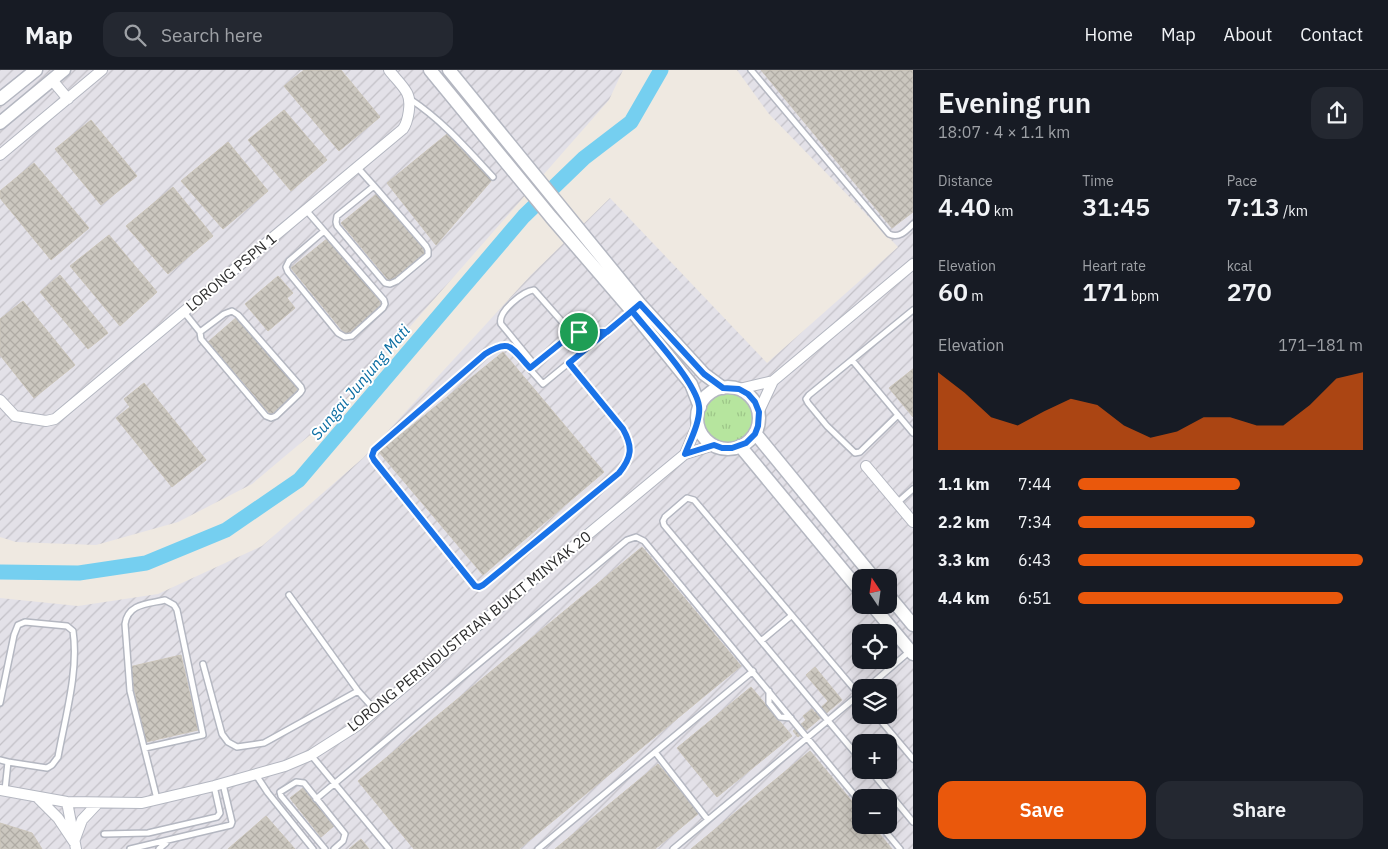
<!DOCTYPE html>
<meta charset="utf-8">
<style>
:root{--surface:#171b24;--page:#242831;--text:#f1f3f6;--muted:#9ea1a6;--line:#363941;--accent:#ea580c}
body{margin:0;font-family:"IBM Plex Sans",sans-serif;background:var(--page);color:var(--text);height:100vh;display:flex;flex-direction:column;font-size:19px;white-space:nowrap}
*{box-sizing:border-box;margin:0}
p{font-size:16px;color:var(--muted)}
.icon{flex:none;width:28px;height:28px;fill:none;stroke:currentColor;stroke-width:2;stroke-linecap:round;stroke-linejoin:round}
.map{position:relative;flex:1;overflow:hidden}
.panel{display:flex;flex-direction:column;background:var(--surface);width:475px}
.panel>*{flex:none}
.needle{width:32px;rotate:347deg}
.controls{position:absolute;left:852px;top:499px;display:grid;gap:10px}
.controls a{display:grid;place-items:center;width:45px;height:45px;border-radius:10px;background:var(--surface);box-shadow:0 2px 12px #0003;font-size:25px}
.pin{position:absolute;display:grid;place-items:center;width:42px;height:42px;color:#fff;margin:-21px;border:2px solid #fff;border-radius:50%;box-shadow:0 1px 5px #0007}
.round{display:grid;place-items:center;flex:none;width:52px;height:52px;border-radius:15px;background:var(--page)}
.summary{display:flex;align-items:center;justify-content:space-between;height:85px;padding:0 25px}
h1{font-size:28px;font-weight:600;line-height:38px}
.stats{display:grid;grid-template-columns:repeat(3,1fr);gap:8px;height:85px;padding:5px 25px}
.stats div{display:grid;align-content:center}
.stats b{font-size:25px;font-weight:600}
.stats small{font-size:14px;font-weight:400}
.stats p{font-size:14px}
.chart{height:140px;padding:10px 25px}
.chart p{display:flex;justify-content:space-between}
.chart svg{width:100%;height:90px;margin-top:5px;fill:var(--accent);opacity:.7}
.primary-button{display:flex;gap:10px;margin-top:auto;padding:10px 25px}
.primary-button a{flex:1;height:58px;border-radius:15px;background:var(--accent);color:#fff;font-size:20px;font-weight:600;line-height:58px;text-align:center}
.primary-button a+a{background:var(--page);color:var(--text)}
ul{padding:0 25px;list-style:none;font-size:16px}
li{display:grid;grid-template-columns:80px 60px 1fr;align-items:center;height:38px}
li i{height:12px;border-radius:6px;background:var(--accent)}
header{display:flex;align-items:center;gap:30px;box-sizing:border-box;height:70px;padding:0 25px;background:var(--surface);border-bottom:1px solid var(--line)}
header strong{font-size:24px}
nav{display:flex;gap:28px;margin-inline-start:auto;font-size:18px}
.search{width:350px;height:45px;background:var(--page);display:flex;align-items:center;gap:12px;box-sizing:border-box;padding:0 18px;border-radius:15px;color:var(--muted);font-size:19px}
main{display:flex;flex:1;min-height:0}
.map>svg:first-child{display:block}
.industrial{fill:url(#industrial-furrows);fill-rule:evenodd}
.grass{fill:url(#grass-tufts)}
.lines{fill:none;stroke-linecap:round;stroke-linejoin:round}
.river{stroke:#75cff0;stroke-width:15}
.building{fill:url(#building-cross-hatch);stroke:#cbc5ba}
.service-casing{stroke:#b4b7c1;stroke-width:8}
.minor-casing{stroke:#b4b7c1;stroke-width:12}
.tertiary-casing{stroke:#b4b7c1;stroke-width:15}
.service{stroke:#fff;stroke-width:5}
.minor{stroke:#fff;stroke-width:10}
.tertiary{stroke:#fff;stroke-width:12}
.route-casing{stroke:#fff;stroke-width:10}
.route{stroke:#1a73e8;stroke-width:6}
.labels{text-anchor:middle;dominant-baseline:central;stroke-width:4;stroke-linejoin:round;paint-order:stroke}
.street-label{font-size:15px;fill:#2e2e2e;stroke:#fff}
.water-label{font-size:16px;font-style:italic;fill:#0d6fa3;stroke:#fff}
</style>
<header>
<strong>Map</strong>
<div class="search"><svg class="icon" aria-label="search" viewBox="0 0 24 24"><circle cx="10" cy="10" r="6"/><path d="M15 15l6 6"/></svg>Search here</div>
<nav><a>Home</a><a>Map</a><a>About</a><a>Contact</a></nav>
</header>
<main>
<div class="map">
<svg width="913" height="779" viewBox="0 0 913 779">
<defs>
<pattern id="industrial-furrows" width="10" height="10" patternUnits="userSpaceOnUse" patternTransform="scale(1.25)"><rect width="10" height="10" fill="#e3e1e8"/><path d="M-1 1l2-2M0 10L10 0M9 11l2-2" fill="none" stroke="#c3c1c7"/></pattern>
<pattern id="grass-tufts" width="24" height="20" patternUnits="userSpaceOnUse" patternTransform="scale(1.25)"><rect width="24" height="20" fill="#b6e59e"/><path d="M3 7l-1-3M5 7V3M7 7l1-3M15 17l-1-3M17 17v-4M19 17l1-3" fill="none" stroke="#9dc588"/></pattern>
<pattern id="building-cross-hatch" width="8" height="8" patternUnits="userSpaceOnUse" patternTransform="scale(1.25)"><rect width="8" height="8" fill="#cbc7bf"/><path d="M0 0l8 8M0 8l8-8" fill="none" stroke="#afaba4"/></pattern>
</defs>
<rect width="100%" height="100%" fill="#efe9e1"/>
<path class="industrial" d="M0,0H623L609,30L328,350L252,414L178,452L96,475L16,472L0,467Z
M737,0H913V779H0V528L78,536L158,524L262,476L363,388L531,205L610,128L767,293L898,177L769,44ZM861,508H889V535H861ZM861,562H889V590H861ZM861,618H889V645H861ZM861,672H889V700H861ZM861,728H889V755H861Z"/>
<path class="grass" d="M701 348a27 27 0 1 1 54 0a27 27 0 1 1-54 0Z"/>
<g class="lines">
<path class="river" d="M0,502L79,503L146,493L226,460L299,410L524,146L584,88L631,52L661,0"/>
</g>
<path class="building" d="M304,0H341L380,47L339,81L284,16Z
M761,0H913V142L892,158Z
M284,40L327,90L291,121L248,70Z
M91,50L137,106L101,135L55,79Z
M447,64L492,110L436,175L387,113Z
M228,72L268,121L223,159L181,111Z
M34,93L89,158L51,190L0,128V121Z
M173,117L213,166L168,204L126,156Z
M378,123L426,182L390,212L341,153Z
M109,165L157,222L120,256L70,196Z
M328,168L383,235L346,265L291,198Z
M60,205L108,263L88,279L40,222Z
M278,206L293,223L287,228L295,238L268,261L245,234Z
M23,231L75,295L34,328L0,285V249Z
M237,247L300,321L271,345L208,272Z
M503,282L604,402L483,505L379,382Z
M913,299V347L889,318Z
M144,313L206,390L172,417L116,348L130,337L124,329Z
M642,477L741,596L519,779H414L358,711Z
M181,585L198,660L146,672L129,597Z
M815,597L842,630L798,667L793,661L806,650L803,646L812,639L815,643L828,631L806,605Z
M751,617L792,666L717,727L677,678Z
M810,681L861,742V755H872L892,779H691Z
M658,694L699,743L655,779H555Z
M303,718L334,756L321,767L290,728Z
M266,746L295,779H228Z
M0,753L32,763L42,779H0Z
M361,769L369,779H349Z"/>
<g class="lines">
<g class="service-casing">
<path id="service" d="M751,0L889,164C899,169 906,161 913,154
M410,29C443,51 466,78 493,107
M357,97L374,116L426,176L428,180V185L397,211L390,214L385,213L337,156L336,152L337,146L374,116
M306,140L384,230L385,234L383,238L352,266L345,267L338,263L288,202L286,197L289,191L324,161
M184,242L200,262L201,269L266,346L271,348L276,346L300,323L302,320L301,317L238,245L232,241L224,244L200,262
M852,290L913,363
M569,293L623,359C633,377 632,387 619,403L483,515L479,517L475,516L374,390L372,386L374,380L485,284C493,279 500,273 510,277L543,314L632,241
M534,294L501,254C497,242 523,221 534,220L572,263
M532,296L572,263L579,262H607
M898,345L860,382L855,383L827,356L808,333L806,329L809,325L913,240
M897,433L913,419
M289,525L358,621
M761,571L791,546
M203,594L222,664L228,672L237,677L264,673L358,621L375,640
M867,618L910,581
M769,621V633L780,647L791,648
M861,627L694,430L687,428L665,447L663,451L664,455L861,690
M0,633L14,565L18,555L25,552L67,556L73,561C79,600 65,648 58,687L52,695L47,698L8,692
M876,645L913,689
M145,678L203,665L177,540L174,535L165,530C149,534 128,533 125,554L130,621L157,729
M655,682L708,750
M311,685L389,779
M0,690L8,692L5,720
M870,700L913,752
M256,705L268,723L313,779
M316,729L627,470L636,467L644,471L861,733
M880,755L900,779
M104,764L148,763L217,747L220,743L214,716
M130,779L231,755L232,752L223,714
M159,779L166,773
M325,779L281,726L280,722L296,712L304,713L345,764L343,771L334,779
M538,779L753,601
M673,779L861,623"/>
</g>
<g class="minor-casing">
<path id="minor" d="M52,10L68,29
M0,85L102,0
M739,319L773,311
M0,330L15,346L46,351L55,349L403,59C408,52 412,32 407,23C403,15 394,7 389,0
M759,341L773,311L913,194
M685,384L698,353
M866,396L913,452
M0,720L67,732L142,733L214,716L285,696L311,685L358,655L685,384L714,375
M38,728L58,748L74,772
M67,732L76,779
M75,769L82,750L98,733"/>
</g>
<g class="tertiary-casing">
<path id="tertiary" d="M430,0L551,147L632,241L691,314L700,337
M449,0L640,234L704,304L723,318
M0,29L36,0
M0,53L64,0
M697 348a31 31 0 1 1 62 0a31 31 0 1 1-62 0Z
M755,363L874,508
M740,376L861,522
M889,526L913,555
M872,535L913,584"/>
</g>
<use href="#service" class="service"/>
<use href="#minor" class="minor"/>
<use href="#tertiary" class="tertiary"/>
</g>
<g class="lines">
<g class="route-casing">
<path id="route" d="M579,262L572,264L530,298C512,279 511,267 485,284L374,380L372,386L374,390L475,516L479,517L483,515L619,403C632,387 633,377 623,359L569,293L632,241C649,262 696,312 699,336C701,350 690,371 685,384L714,375L722,378H732L746,373L755,364L758,356L759,342L755,332L748,324L739,319L723,318L704,304L640,234L607,262H579"/>
</g>
<use href="#route" class="route"/>
</g>
<g class="labels">
<g class="street-label">
<text transform="translate(231 202) rotate(-40)">LORONG PSPN 1</text>
<text transform="translate(469 561) rotate(-39)">LORONG PERINDUSTRIAN BUKIT MINYAK 20</text>
</g>
<g class="water-label">
<text transform="translate(360 312) rotate(-50)">Sungai Junjung Mati</text>
</g>
</g>
</svg>
<div class="controls">
<a><svg class="needle" viewBox="-14 -14 28 28"><path d="M0-13l5 13h-10z" fill="#e53935"/><path d="M0 13l5-13h-10z" fill="#9ea1a6"/></svg></a>
<a><svg class="icon" aria-label="locate" viewBox="0 0 24 24"><circle cx="12" cy="12" r="6"/><path d="M12 2v4M12 18v4M2 12h4M18 12h4"/></svg></a>
<a><svg class="icon" aria-label="layers" viewBox="0 0 24 24"><path d="M12 4l9 5-9 5-9-5zM3 14l9 5 9-5"/></svg></a>
<a>+</a>
<a>−</a>
</div>
<div class="pin" style="left:579px;top:262px;background:#1e9e55"><svg class="icon" aria-label="arrive" viewBox="0 0 24 24"><path d="M6 21V4h12l-3 4 3 4H6"/></svg></div>
</div>
<section class="panel">
<div class="summary"><div><h1>Evening run</h1><p>18:07 · 4 × 1.1 km</p></div><a class="round"><svg class="icon" aria-label="share" viewBox="0 0 24 24"><path d="M12 15V3M7 8l5-5 5 5M5 13v7h14v-7"/></svg></a></div>
<div class="stats">
<div><p>Distance</p><b>4.40<small> km</small></b></div>
<div><p>Time</p><b>31:45</b></div>
<div><p>Pace</p><b>7:13<small> /km</small></b></div>
</div>
<div class="stats">
<div><p>Elevation</p><b>60<small> m</small></b></div>
<div><p>Heart rate</p><b>171<small> bpm</small></b></div>
<div><p>kcal</p><b>270</b></div>
</div>
<div class="chart"><p><span>Elevation</span>171–181 m</p>
<svg viewBox="0 0 160 44" preserveAspectRatio="none"><path d="M0 44V6L10 16L20 28L30 32L40 25L50 19L60 22L70 32L80 38L90 35L100 28L110 28L120 32L130 32L140 22L150 9L160 6V44z"/></svg>
</div>
<ul>
<li><b>1.1 km</b>7:44<i style="width:57%"></i></li>
<li><b>2.2 km</b>7:34<i style="width:62%"></i></li>
<li><b>3.3 km</b>6:43<i style="width:100%"></i></li>
<li><b>4.4 km</b>6:51<i style="width:93%"></i></li>
</ul>
<div class="primary-button"><a>Save</a><a>Share</a></div>
</section>
</main>
